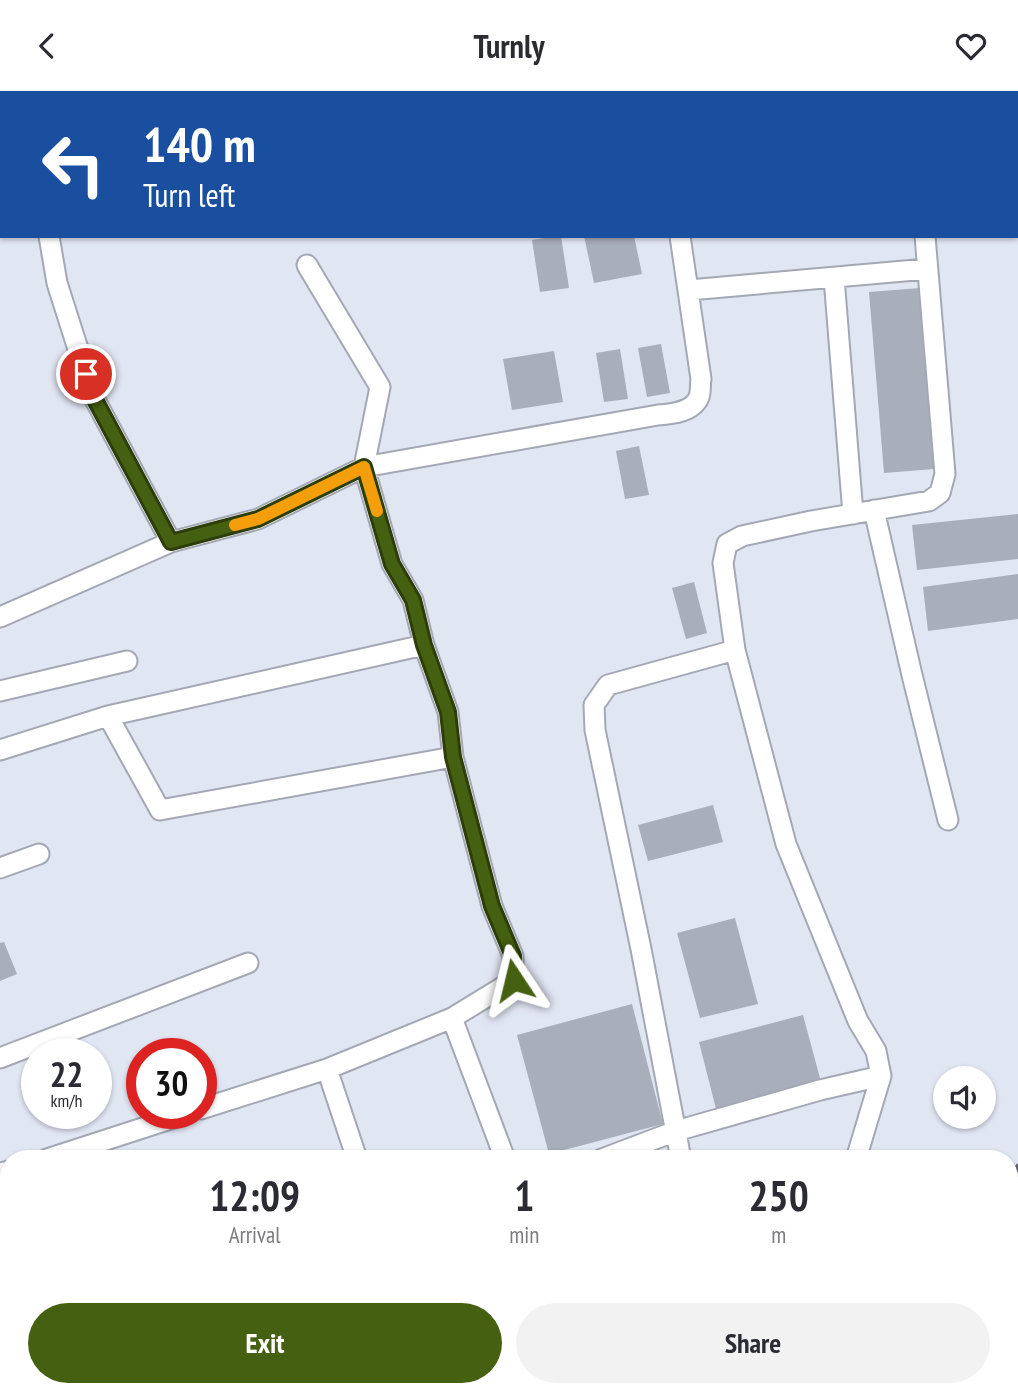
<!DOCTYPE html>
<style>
:root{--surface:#fff;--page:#f2f2f3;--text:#2b2b33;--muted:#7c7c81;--accent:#456010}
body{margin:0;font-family:"PT Sans Narrow",sans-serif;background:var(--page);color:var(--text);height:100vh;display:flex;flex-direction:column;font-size:26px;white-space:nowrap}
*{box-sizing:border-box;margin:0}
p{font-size:23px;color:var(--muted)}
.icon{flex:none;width:38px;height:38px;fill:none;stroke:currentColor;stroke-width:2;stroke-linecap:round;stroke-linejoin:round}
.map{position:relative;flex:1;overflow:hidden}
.sheet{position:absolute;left:0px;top:1059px;width:1018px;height:247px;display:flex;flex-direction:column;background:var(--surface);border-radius:28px 28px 0 0;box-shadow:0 2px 5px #0004}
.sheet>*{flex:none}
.banner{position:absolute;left:0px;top:0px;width:1018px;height:147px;box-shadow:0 2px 5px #0004;background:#1a4fa0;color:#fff;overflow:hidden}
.fabs{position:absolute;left:933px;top:975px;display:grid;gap:14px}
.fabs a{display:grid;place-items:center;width:63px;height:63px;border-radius:50%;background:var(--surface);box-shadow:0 2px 5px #0004;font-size:35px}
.speed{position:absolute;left:21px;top:947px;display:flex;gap:14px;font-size:35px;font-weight:700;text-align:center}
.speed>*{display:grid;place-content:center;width:91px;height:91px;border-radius:50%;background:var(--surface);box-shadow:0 2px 5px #0004;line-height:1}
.speed small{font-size:18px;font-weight:400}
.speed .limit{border:10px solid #d22;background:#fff;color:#111}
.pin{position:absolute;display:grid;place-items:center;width:60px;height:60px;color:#fff;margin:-30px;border:4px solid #fff;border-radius:50%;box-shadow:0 2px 7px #0007}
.me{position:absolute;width:77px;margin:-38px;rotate:350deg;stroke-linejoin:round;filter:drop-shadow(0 0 5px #0008)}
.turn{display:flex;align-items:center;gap:24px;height:147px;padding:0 28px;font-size:32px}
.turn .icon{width:91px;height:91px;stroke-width:2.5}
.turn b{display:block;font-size:49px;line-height:60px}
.eta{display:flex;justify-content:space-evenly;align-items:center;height:119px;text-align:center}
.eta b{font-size:42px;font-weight:800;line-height:49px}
.button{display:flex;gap:14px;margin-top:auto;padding:14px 28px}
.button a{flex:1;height:80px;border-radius:42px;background:var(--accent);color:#fff;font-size:28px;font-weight:800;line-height:80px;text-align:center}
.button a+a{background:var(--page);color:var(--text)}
header{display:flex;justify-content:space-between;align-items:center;height:91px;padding:0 28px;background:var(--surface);font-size:32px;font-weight:800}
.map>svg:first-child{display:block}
.building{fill:#a9aebb}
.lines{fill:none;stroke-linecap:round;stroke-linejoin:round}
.street-casing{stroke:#a3a8b4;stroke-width:23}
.street{stroke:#fff;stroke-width:19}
.rail{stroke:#62656d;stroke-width:5}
.route-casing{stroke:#2d3e0a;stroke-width:18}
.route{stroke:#456010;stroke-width:12}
.slow{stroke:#f59e0b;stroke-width:12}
</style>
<header><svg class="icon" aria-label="back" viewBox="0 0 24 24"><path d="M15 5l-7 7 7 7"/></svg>Turnly<svg class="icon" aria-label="heart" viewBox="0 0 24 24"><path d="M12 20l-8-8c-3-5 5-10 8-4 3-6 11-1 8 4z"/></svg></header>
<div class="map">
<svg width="1018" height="1304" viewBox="0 0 1018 1304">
<rect width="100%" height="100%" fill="#e1e6f3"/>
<path class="building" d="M557 145H561L569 197 540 201 532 149Z
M584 145H634L642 183 594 192Z
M920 197 934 378 884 382 869 201Z
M661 253 670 302 647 306 638 257Z
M620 258 628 308 604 311 596 262Z
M554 260 563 311 512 319 503 268Z
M639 355 649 404 625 408 616 360Z
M1018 423V468L917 479 912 434Z
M1018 483V528L928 540 923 496Z
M694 491 707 542 686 548 672 497Z
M713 714 723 751 648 770 638 734Z
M735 827 758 913 700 927 677 842Z
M4 851 17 883 0 890V852Z
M632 913 663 1033 549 1063 517 944Z
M803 924 821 991 716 1018 699 951Z"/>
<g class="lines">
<g class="street-casing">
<path id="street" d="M657 0V2
M751 0V2
M918 0V2
M1017 18H1018
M834 187 853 423
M689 199 927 178
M874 419 912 584 948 729
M171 451 258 428 364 376 658 324C672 323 693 321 699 306 701 301 700 293 701 288L680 145
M0 526 171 451 93 305 57 192 49 145
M0 600 127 570
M108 625 160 719 453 666
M0 659 108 625 424 554
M0 777 39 763
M452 927 505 1068
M0 967 248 872
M327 978 357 1068
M201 1018 327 978 452 927 514 889 513 865 492 815 453 666 448 621 424 554 413 509 392 473 364 376 380 296 307 174
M47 1068 189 1022
M602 1068 676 1040 820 999 881 985
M681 1068 641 858 595 639 594 614 608 594 735 559
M856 1068 881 985 876 960 858 930 786 753 735 559 723 472 727 453 742 445 811 430 929 410 940 402 945 383 925 145
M0 1082 9 1080
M0 1206 9 1205
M590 1297 591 1304
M400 1304 429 1297
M771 1304 775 1297"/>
</g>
<use href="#street" class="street"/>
<path class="rail" d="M1010 1092 1018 1075
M1010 1126 1018 1109
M904 1304 908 1297
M921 1304 924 1297"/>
</g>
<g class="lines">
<g class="route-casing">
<path id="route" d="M86 283 93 305 171 451 258 428 364 376 392 473 413 509 424 554 448 621 453 666 492 815 513 865 514 889"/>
</g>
<use href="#route" class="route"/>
<path class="slow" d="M235 434 258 428 364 376 377 420"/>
</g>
</svg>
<div class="fabs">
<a><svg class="icon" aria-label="sound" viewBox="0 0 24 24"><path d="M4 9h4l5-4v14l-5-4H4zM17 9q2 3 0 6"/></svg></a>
</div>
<div class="speed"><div>22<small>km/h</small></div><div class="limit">30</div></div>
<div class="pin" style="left:86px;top:283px;background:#d93025"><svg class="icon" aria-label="arrive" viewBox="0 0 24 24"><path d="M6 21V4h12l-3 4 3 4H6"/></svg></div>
<svg class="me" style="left:514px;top:889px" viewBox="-20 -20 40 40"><path d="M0-17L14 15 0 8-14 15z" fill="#456010" stroke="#fff" stroke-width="4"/></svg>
<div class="banner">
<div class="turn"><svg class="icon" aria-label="left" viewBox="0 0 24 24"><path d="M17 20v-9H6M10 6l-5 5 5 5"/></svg><div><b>140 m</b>Turn left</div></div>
</div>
<section class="sheet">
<div class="eta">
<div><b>12:09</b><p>Arrival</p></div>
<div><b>1</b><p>min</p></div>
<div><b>250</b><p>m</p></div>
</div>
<div class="button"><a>Exit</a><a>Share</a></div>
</section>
</div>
